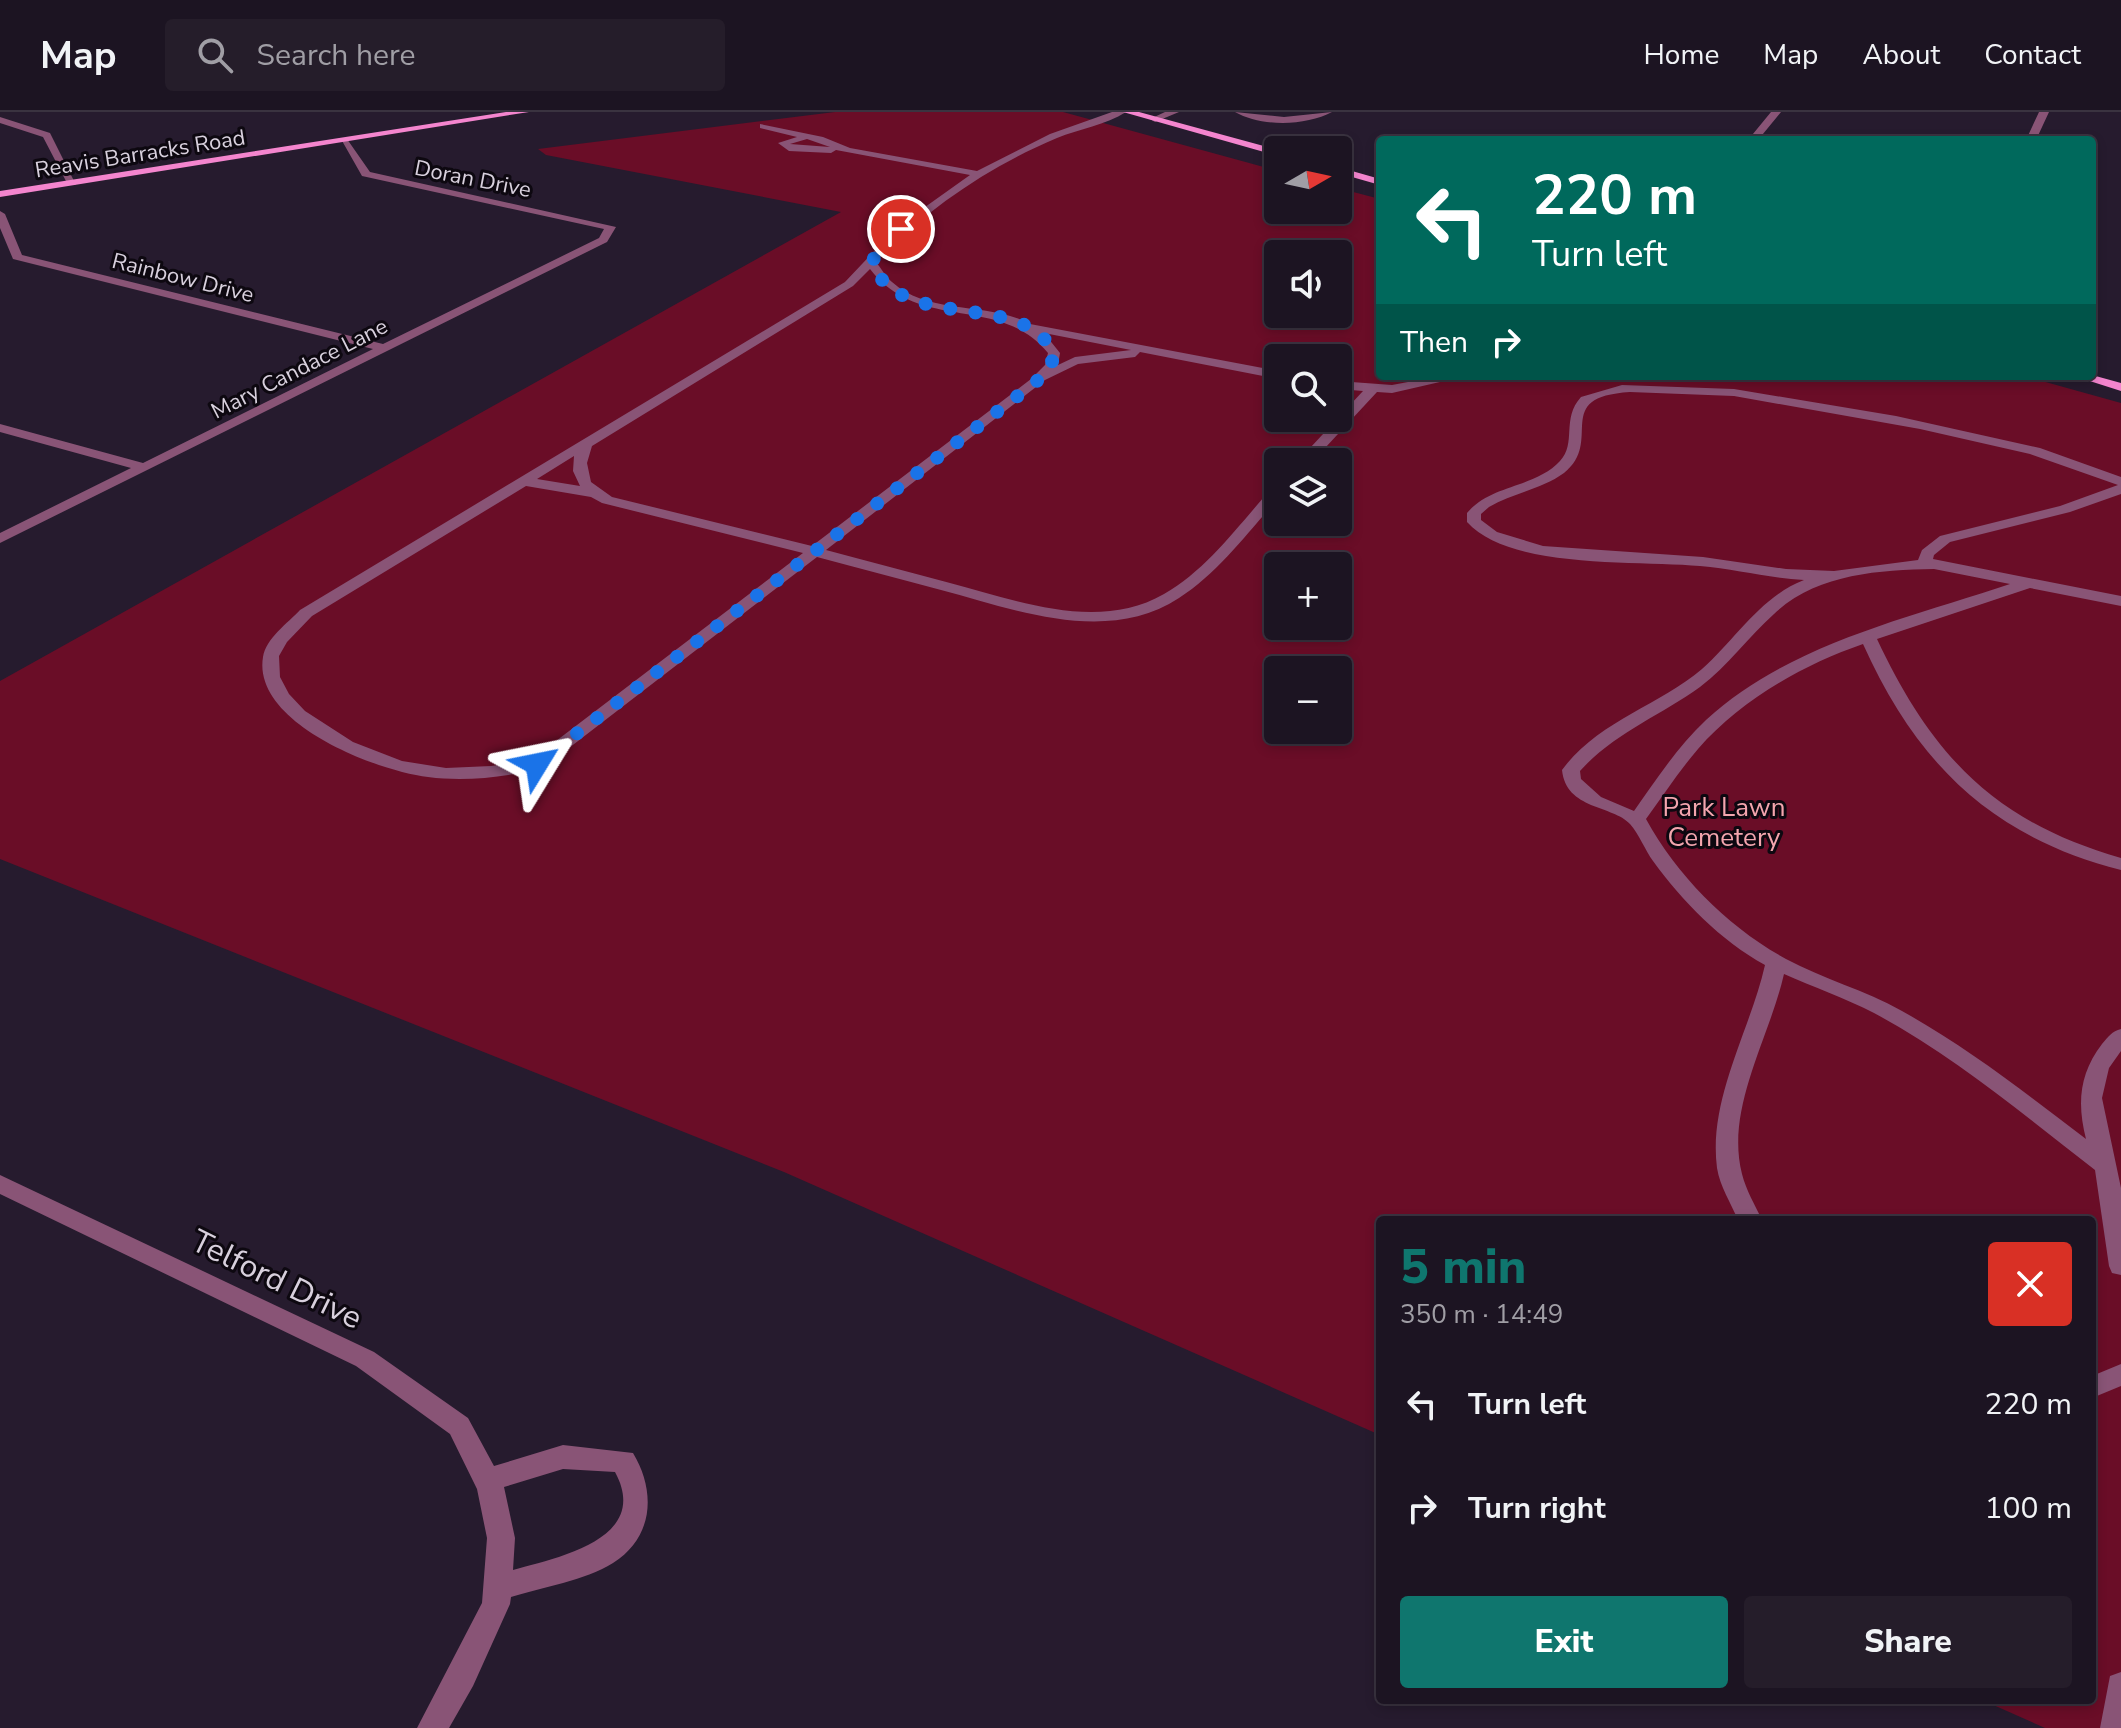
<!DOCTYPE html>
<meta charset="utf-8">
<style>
:root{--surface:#1c1422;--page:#251d2a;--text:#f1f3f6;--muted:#a09ea5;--line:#3a3340;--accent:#0f766e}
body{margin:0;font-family:"Nunito Sans",sans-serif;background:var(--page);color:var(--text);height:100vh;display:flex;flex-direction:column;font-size:30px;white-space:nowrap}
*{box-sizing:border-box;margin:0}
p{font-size:26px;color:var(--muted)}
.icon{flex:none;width:44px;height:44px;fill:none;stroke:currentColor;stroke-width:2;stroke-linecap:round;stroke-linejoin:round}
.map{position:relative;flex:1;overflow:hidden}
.sheet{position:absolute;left:1376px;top:1104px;width:720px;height:488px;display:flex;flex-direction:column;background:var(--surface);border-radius:8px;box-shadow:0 4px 12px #0003,0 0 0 2px var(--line)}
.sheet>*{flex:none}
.banner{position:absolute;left:1376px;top:24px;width:720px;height:244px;border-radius:8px;box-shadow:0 4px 12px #0003,0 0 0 2px var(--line);background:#00695c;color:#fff;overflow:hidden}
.needle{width:52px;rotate:81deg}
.buttons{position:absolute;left:1264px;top:24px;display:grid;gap:16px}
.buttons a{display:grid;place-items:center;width:88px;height:88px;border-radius:8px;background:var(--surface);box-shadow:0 4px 12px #0003,0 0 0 2px var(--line);font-size:40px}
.pin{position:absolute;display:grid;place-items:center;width:68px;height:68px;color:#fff;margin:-34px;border:4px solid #fff;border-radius:50%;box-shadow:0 2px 8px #0007}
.me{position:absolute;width:88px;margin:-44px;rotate:55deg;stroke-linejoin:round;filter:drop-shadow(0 0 6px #0008)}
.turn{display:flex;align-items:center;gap:28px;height:168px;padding:0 24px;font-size:36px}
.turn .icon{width:104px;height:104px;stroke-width:2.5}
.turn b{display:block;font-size:56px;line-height:68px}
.then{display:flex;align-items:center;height:76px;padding:0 24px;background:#0003;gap:16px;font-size:30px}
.round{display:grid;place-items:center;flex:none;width:84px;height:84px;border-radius:8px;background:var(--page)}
.overview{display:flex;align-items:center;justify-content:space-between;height:136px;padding:0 24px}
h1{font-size:48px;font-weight:800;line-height:60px;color:var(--accent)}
.action{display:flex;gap:16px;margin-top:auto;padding:16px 24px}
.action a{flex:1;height:92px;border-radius:8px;background:var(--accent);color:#fff;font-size:32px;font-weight:800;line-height:92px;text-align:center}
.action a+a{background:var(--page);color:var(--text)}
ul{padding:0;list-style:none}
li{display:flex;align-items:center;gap:24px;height:104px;padding:0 24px}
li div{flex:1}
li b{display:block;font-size:30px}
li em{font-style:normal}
header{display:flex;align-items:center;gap:48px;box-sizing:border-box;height:112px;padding:0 40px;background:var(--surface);border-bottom:2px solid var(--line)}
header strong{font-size:38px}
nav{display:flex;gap:44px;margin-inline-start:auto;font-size:28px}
.search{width:560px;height:72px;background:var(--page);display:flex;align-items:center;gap:20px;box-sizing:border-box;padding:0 28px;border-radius:8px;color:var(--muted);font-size:30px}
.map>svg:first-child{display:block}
.green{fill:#6a0d27;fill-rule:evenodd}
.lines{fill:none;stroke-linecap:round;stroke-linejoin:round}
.minor{fill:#895476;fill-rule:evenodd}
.major{fill:#f485ce;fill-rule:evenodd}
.route{stroke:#1a73e8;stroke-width:14;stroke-dasharray:0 25.2}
.labels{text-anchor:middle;stroke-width:6;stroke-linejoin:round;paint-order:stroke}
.far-street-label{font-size:22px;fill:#d8d0dd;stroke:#0d0810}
.park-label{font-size:26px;fill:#f4a5ae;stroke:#0d0810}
.near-street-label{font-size:32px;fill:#d8d0dd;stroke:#0d0810}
</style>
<header>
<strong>Map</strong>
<div class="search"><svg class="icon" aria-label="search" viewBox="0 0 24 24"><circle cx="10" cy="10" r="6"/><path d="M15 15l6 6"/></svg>Search here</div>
<nav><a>Home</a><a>Map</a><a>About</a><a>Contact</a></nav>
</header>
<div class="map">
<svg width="2121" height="1616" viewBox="0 0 2121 1616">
<rect width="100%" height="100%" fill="#261b2e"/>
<path class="green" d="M835 0H1063L1278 59V98H1338V76L1380 87V264H2024L2121 291V1616H2045L1982 1588H2092V1108H1380V1323L784 1060 0 747V569L841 100 546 43 538 37ZM1278 142H1338V202H1278ZM1278 246H1338V306H1278ZM1278 350H1338V410H1278ZM1278 454H1338V514H1278ZM1278 558H1338V618H1278Z"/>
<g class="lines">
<path class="minor" d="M1112 0H1126C1106 13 1079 17 1057 26 990 54 926 97 876 150 881 156 886 165 892 170 929 204 988 189 1030 212L1278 259V267L1140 240 1135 245 1078 252 1045 268 826 438C867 449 909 460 950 471 1018 489 1098 520 1164 482 1208 457 1240 411 1273 375L1278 374V387C1247 421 1218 461 1179 486 1107 533 1016 498 941 478 900 467 858 456 817 445L543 656C506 665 466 670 428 665 377 659 252 611 263 545 266 526 288 511 300 498L845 170 897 115 970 63 836 38 831 41 789 39 778 31 797 25 760 16V12L823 25 850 36 977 59 1050 22ZM807 27 830 35 790 32ZM870 157C920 222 999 181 1048 241L1045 253 1031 267 812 434 612 385 591 370 587 351 592 334 853 174ZM1044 221 1131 238 1075 245 1058 253 1060 241ZM574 344 573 359 580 374 537 367ZM526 374 591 385 602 391 803 441 531 648 491 654 446 656 402 649 353 630 305 599 289 582 280 565 279 544 287 530 312 504Z
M1165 0H1179L1155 10 1150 7Z
M1235 0 1284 5 1332 0C1306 14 1261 15 1235 0Z
M1771 0H1781L1758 28H1748Z
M2039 0H2049L2036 28H2026Z
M0 5 50 21 76 73 67 71 43 25 0 11Z
M341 27H347L370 60 616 115 607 130 0 431V421L131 356 0 320V312L143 351 373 237 13 147 0 116V99L5 102 22 143 383 232 599 126 604 117 362 64Z
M1440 264H1466L1392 281 1377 280 1312 350H1297L1363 279 1338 277V269L1392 273Z
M1622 273 1734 277 1896 304 2040 336 2121 365V382L2070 400 1950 430 1934 443 1933 447 2121 484V494L2030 476 1877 527C1932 644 1995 710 2121 746V758C1992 725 1917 652 1863 532 1802 553 1740 589 1698 637 1679 659 1663 684 1646 707 1678 765 1728 815 1786 847 1823 867 1865 878 1902 899 1967 935 2027 982 2086 1027 2077 992 2079 962 2102 932 2108 925 2112 919 2121 917V939L2109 956 2102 986 2121 1076V1163L2112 1161 2109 1154 2095 1058C2024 1003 1953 943 1874 901 1845 886 1813 875 1784 862 1770 925 1725 996 1742 1062 1746 1078 1755 1093 1762 1108H1738C1731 1091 1720 1075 1717 1056 1708 987 1750 919 1765 853 1720 828 1683 790 1653 749 1645 738 1639 722 1630 712 1613 693 1566 698 1562 658 1597 610 1658 594 1702 557 1736 527 1760 485 1804 468 1769 466 1735 457 1700 454 1638 448 1510 458 1467 410V401C1491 372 1535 376 1560 349 1577 331 1561 307 1581 285ZM1630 280 1734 284 1920 317 2030 342 2118 373 2060 394 1940 424 1922 438 1918 448 1834 459 1786 457 1703 445 1543 434 1497 420 1481 408V402L1489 395C1513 381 1542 377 1564 361 1605 329 1550 285 1630 280ZM1934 457 2010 472C1906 507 1789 532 1706 608 1678 634 1656 668 1634 699L1601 685 1581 667 1580 659C1614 621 1660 604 1700 575 1728 554 1748 525 1774 502 1816 462 1878 458 1934 457Z
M0 1063 374 1240 468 1306 494 1354 563 1333 633 1341C656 1379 654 1425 613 1451 584 1469 543 1475 511 1485L510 1492 473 1574 449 1616H417L482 1491 487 1426 477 1377 450 1322 356 1254 0 1082ZM563 1357 615 1360C652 1428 555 1446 513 1458L515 1426 504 1375Z
M2121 1252V1274L2092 1286V1264Z
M2121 1560V1616H2100L2110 1564Z"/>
<path class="major" d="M506 0H529L0 85V79Z
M1123 0H1139L1278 38V44Z
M1338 55 1380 67V73L1338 61Z
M2092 263 2121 271V279L2074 264Z"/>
</g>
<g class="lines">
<path class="route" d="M537 652 1036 270 1051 254 1054 241C1021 176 905 223 871 151L883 133 901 117"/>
</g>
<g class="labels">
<g class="far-street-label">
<text transform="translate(140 41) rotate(-9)" y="8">Reavis Barracks Road</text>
<text transform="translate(473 66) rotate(11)" y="8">Doran Drive</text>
<text transform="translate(183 165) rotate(14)" y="8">Rainbow Drive</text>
<text transform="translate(299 256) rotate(-27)" y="8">Mary Candace Lane</text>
</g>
<g class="park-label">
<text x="1724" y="704">Park Lawn<tspan x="1724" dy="30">Cemetery</tspan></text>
</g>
<g class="near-street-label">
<text transform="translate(277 1167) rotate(26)" y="11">Telford Drive</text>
</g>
</g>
</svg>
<div class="buttons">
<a><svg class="needle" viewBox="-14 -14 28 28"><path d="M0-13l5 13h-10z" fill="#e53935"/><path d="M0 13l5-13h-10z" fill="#a09ea5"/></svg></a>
<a><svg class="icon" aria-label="sound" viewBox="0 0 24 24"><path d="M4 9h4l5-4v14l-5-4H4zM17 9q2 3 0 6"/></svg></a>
<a><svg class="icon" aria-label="search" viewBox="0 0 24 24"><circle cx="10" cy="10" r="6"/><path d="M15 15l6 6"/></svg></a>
<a><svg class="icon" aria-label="layers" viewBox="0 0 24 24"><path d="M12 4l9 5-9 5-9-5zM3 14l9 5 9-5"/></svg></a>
<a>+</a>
<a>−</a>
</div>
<div class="pin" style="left:901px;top:117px;background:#d93025"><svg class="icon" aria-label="arrive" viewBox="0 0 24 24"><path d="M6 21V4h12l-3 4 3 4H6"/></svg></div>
<svg class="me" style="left:537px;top:652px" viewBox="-20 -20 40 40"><path d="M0-17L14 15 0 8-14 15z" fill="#1a73e8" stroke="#fff" stroke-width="4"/></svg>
<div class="banner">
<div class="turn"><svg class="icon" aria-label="left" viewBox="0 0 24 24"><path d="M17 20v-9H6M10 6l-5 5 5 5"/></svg><div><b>220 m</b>Turn left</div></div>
<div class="then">Then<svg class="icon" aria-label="right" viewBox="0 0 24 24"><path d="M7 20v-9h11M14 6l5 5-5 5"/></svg></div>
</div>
<section class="sheet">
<div class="overview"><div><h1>5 min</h1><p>350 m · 14:49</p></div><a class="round" style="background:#d93025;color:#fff"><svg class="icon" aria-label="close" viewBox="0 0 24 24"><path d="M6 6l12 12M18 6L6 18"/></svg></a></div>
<ul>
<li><svg class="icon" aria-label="left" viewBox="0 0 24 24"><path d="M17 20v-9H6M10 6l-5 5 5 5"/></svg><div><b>Turn left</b></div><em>220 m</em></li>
<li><svg class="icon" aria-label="right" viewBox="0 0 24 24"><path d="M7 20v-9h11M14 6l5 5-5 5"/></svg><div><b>Turn right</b></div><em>100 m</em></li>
</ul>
<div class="action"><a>Exit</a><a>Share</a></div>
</section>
</div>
